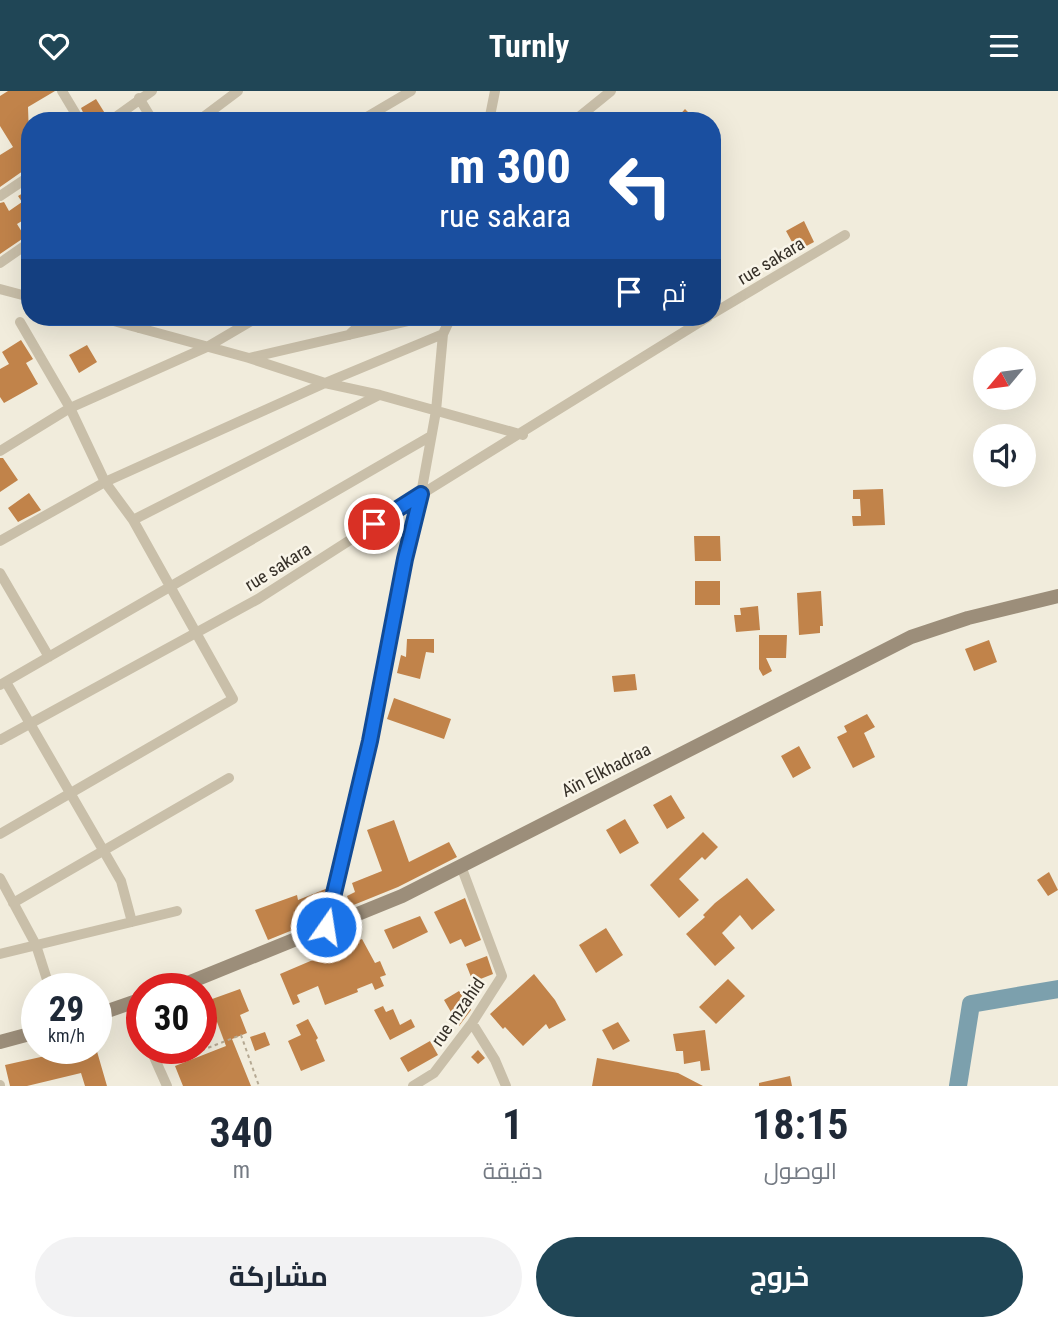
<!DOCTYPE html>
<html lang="ar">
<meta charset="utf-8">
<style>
:root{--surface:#fff;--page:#f2f2f3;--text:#1f2937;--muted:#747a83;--accent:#204656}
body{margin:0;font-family:"Roboto Condensed",Cairo,sans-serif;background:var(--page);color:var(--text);direction:rtl;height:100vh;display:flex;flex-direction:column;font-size:26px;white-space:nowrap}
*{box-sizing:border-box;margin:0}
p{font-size:23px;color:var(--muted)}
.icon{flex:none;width:38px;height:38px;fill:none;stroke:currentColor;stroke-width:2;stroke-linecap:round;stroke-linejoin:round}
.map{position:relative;height:995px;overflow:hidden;direction:ltr}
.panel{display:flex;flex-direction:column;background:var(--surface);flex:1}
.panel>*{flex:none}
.guide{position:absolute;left:21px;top:21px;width:700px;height:214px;border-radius:28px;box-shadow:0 7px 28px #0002;direction:rtl;background:#1a4fa0;color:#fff;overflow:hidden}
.needle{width:46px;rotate:241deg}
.tools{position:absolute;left:973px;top:256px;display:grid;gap:14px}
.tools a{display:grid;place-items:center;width:63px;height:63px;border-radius:50%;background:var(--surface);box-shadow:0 7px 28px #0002;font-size:35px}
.speed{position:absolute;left:21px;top:882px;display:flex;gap:14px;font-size:35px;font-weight:700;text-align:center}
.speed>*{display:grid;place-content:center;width:91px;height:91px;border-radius:50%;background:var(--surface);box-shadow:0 7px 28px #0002;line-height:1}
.speed small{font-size:18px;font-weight:400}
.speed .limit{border:10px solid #d22;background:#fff;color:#111}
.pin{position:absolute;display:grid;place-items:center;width:60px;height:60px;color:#fff;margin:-30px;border:4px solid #fff;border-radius:50%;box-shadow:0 2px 7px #0007}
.me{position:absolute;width:77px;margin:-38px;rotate:13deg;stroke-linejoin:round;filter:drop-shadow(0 0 5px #0008)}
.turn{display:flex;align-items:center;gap:24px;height:147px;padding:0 35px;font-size:32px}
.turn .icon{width:91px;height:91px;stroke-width:2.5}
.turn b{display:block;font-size:49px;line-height:60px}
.then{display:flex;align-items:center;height:66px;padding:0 35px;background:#0003;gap:14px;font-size:26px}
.eta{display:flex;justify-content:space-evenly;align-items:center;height:119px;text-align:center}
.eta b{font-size:42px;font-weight:700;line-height:49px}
.action{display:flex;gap:14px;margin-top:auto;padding:14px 35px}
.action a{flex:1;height:80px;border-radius:42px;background:var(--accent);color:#fff;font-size:28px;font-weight:700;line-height:80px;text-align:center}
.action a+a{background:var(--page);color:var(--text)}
header{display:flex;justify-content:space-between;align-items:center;height:91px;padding:0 35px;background:var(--accent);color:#fff;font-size:32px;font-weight:700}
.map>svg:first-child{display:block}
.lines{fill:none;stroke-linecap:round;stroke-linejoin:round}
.river{stroke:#7ca0ad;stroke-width:18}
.building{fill:#c1834a}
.path{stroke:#b5a993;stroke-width:2;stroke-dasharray:3.5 3.5;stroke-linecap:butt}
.street{stroke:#c9bfa9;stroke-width:10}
.secondary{stroke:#9c8e7a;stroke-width:14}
.route-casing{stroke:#114b97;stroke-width:18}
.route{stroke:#1a73e8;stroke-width:12}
.labels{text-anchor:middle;stroke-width:5;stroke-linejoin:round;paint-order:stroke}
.street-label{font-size:18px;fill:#363028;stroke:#f9f5e9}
</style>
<header><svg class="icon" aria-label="menu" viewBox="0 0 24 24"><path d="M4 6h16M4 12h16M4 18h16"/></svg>Turnly<svg class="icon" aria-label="heart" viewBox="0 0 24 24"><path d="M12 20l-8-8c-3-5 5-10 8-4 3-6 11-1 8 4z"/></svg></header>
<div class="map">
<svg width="1058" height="995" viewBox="0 0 1058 995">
<rect width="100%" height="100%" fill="#f1ecdc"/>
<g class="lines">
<path class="river" d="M958 995 971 913 1058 898"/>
</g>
<path class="building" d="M8 0H55L28 16 30 75 0 96V64L13 56 0 35V5Z
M96 8 106 24 98 30H87L81 17Z
M685 18 697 30H674Z
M30 98V125L17 133 25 146 0 163V112L4 111 9 120 22 111 18 105Z
M804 130 814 151 797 160 786 140Z
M21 249 33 268 26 272 38 293 4 312 0 306V278L9 273 2 261Z
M87 254 97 271 79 282 69 264Z
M0 367H3L18 389 0 401Z
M883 398 885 434 853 435 852 425H861L860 408H853V399Z
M29 402 41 419 18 431 8 417Z
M694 445H720L721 470H695Z
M695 490H720V514H695Z
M821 500 823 535H820V542L799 544 797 502Z
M758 515 760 539 736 541 734 524H741L740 517Z
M759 544H787L786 567H766L772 580 763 585 759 578Z
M407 548H434V562L426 561 420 588 397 582 401 564 406 566Z
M989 549 997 571 974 580 965 558Z
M635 583 637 599 614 601 612 585Z
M394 607 451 628 444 648 387 628Z
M867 623 875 636 864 642 875 666 853 677 837 646 847 641 844 635Z
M799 655 811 677 793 687 781 665Z
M671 704 685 727 667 738 653 714Z
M625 728 639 752 620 763 606 739Z
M394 729 409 771 449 751 457 766 398 796 351 815 347 805 355 801 352 792 382 780 367 739Z
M703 741 718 756 705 769 702 766 679 788 699 809 679 827 650 794Z
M1049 781 1058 799 1048 805 1037 789Z
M747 787 775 819 752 839 740 824 722 842 735 857 715 875 686 843 705 826 703 824 715 812Z
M328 797 320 828 268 849 255 819 297 804 298 809Z
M465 807 481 849 465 856 461 848 450 853 434 821Z
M420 825 428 841 393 858 384 839Z
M606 837 623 864 596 882 579 854Z
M362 848 375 872 380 870 386 884 380 886 384 895 375 899 372 892 357 898 358 901 325 914 318 895 297 904 300 911 293 914 280 883Z
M487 865 493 883 473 891 466 873Z
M534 883 555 909 566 929 549 938 546 933 523 955 505 936 503 938 490 923Z
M81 885 85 898H57V894Z
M728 888 745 905 716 933 699 916Z
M240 898 249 920 240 924 247 942 232 948 251 995H183L175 975 226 955 217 931 201 937V912Z
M459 900 471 919 459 935 444 909Z
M383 915 386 921 393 918 400 934 411 928 415 936 390 949 374 919Z
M308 928 318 947 316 949 325 970 301 980 288 950 301 944 296 934Z
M618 931 630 950 613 959 602 939Z
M705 939 710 979 701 980 700 970 684 973 683 960H676L673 943Z
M265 941 270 954 255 960 250 946Z
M430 950 438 964 408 981 400 967Z
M81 957H96L107 995H85L81 982 27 995H10L5 974Z
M478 959 485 967 478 973 471 966Z
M597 967 678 982 703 995H592Z
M790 985 792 995H759V992Z"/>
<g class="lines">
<path class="path" d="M169 972 241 944 259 995"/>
<path class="street" d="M62 0 80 30
M139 7 153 30
M110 30 152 0
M198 30 238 0
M360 30 411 0
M489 30 495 0
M574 30 611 0
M0 105 30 85
M0 172 30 151
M0 198 30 206
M712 223 845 144
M99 226 249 267 325 292 380 304 523 344
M139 237 156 226
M349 244 368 226
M249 267 426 226
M0 360 70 317 207 256 258 226
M133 429 379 304
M0 450 105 391 325 292 443 243
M0 482 49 566
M6 591 121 790 132 831
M0 594 431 345
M0 649 258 508 425 401 708 226
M0 743 233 608 133 429 105 391 70 317 20 231
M0 787 36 854 50 898
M13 812 229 687
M326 836 370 650 405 468 421 403 436 320 443 243 451 226
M0 863 177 820
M129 913 142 940
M472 932 495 969 506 995
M150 957 167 995
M0 994V995
M413 995 434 982 472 932 502 885 461 775"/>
<path class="secondary" d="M173 898 402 805 911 546 968 527 1058 505
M96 924 142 908
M0 951 37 941"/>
</g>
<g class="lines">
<g class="route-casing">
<path id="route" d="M326 836 370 650 405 468 421 403 374 433"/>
</g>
<use href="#route" class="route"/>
</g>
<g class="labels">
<g class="street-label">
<text transform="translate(771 170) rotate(-31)" y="6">rue sakara</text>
<text transform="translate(278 476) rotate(-32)" y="6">rue sakara</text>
<text transform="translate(606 679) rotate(-27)" y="6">Aïn Elkhadraa</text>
<text transform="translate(458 921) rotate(-55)" y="6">rue mzahid</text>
</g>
</g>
</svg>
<div class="tools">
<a><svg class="needle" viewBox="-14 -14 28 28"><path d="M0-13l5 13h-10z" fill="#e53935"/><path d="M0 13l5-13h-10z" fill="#747a83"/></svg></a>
<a><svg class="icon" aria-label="sound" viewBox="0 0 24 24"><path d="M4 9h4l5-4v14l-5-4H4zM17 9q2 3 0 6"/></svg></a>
</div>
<div class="speed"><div>29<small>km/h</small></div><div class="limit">30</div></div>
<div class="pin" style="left:374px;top:433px;background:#d93025"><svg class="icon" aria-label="arrive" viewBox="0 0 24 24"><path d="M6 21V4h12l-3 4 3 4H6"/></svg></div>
<svg class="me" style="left:326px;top:836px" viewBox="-20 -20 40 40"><circle r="17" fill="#1a73e8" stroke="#fff" stroke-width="3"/><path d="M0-11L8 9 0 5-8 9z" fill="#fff"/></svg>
<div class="guide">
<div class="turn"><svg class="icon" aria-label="left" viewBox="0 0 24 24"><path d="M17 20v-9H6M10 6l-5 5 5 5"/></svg><div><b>300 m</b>rue sakara</div></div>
<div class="then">ثم<svg class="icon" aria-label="arrive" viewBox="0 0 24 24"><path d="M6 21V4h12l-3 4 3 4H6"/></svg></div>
</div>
</div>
<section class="panel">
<div class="eta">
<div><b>18:15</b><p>الوصول</p></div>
<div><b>1</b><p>دقيقة</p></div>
<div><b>340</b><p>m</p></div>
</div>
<div class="action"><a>خروج</a><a>مشاركة</a></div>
</section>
